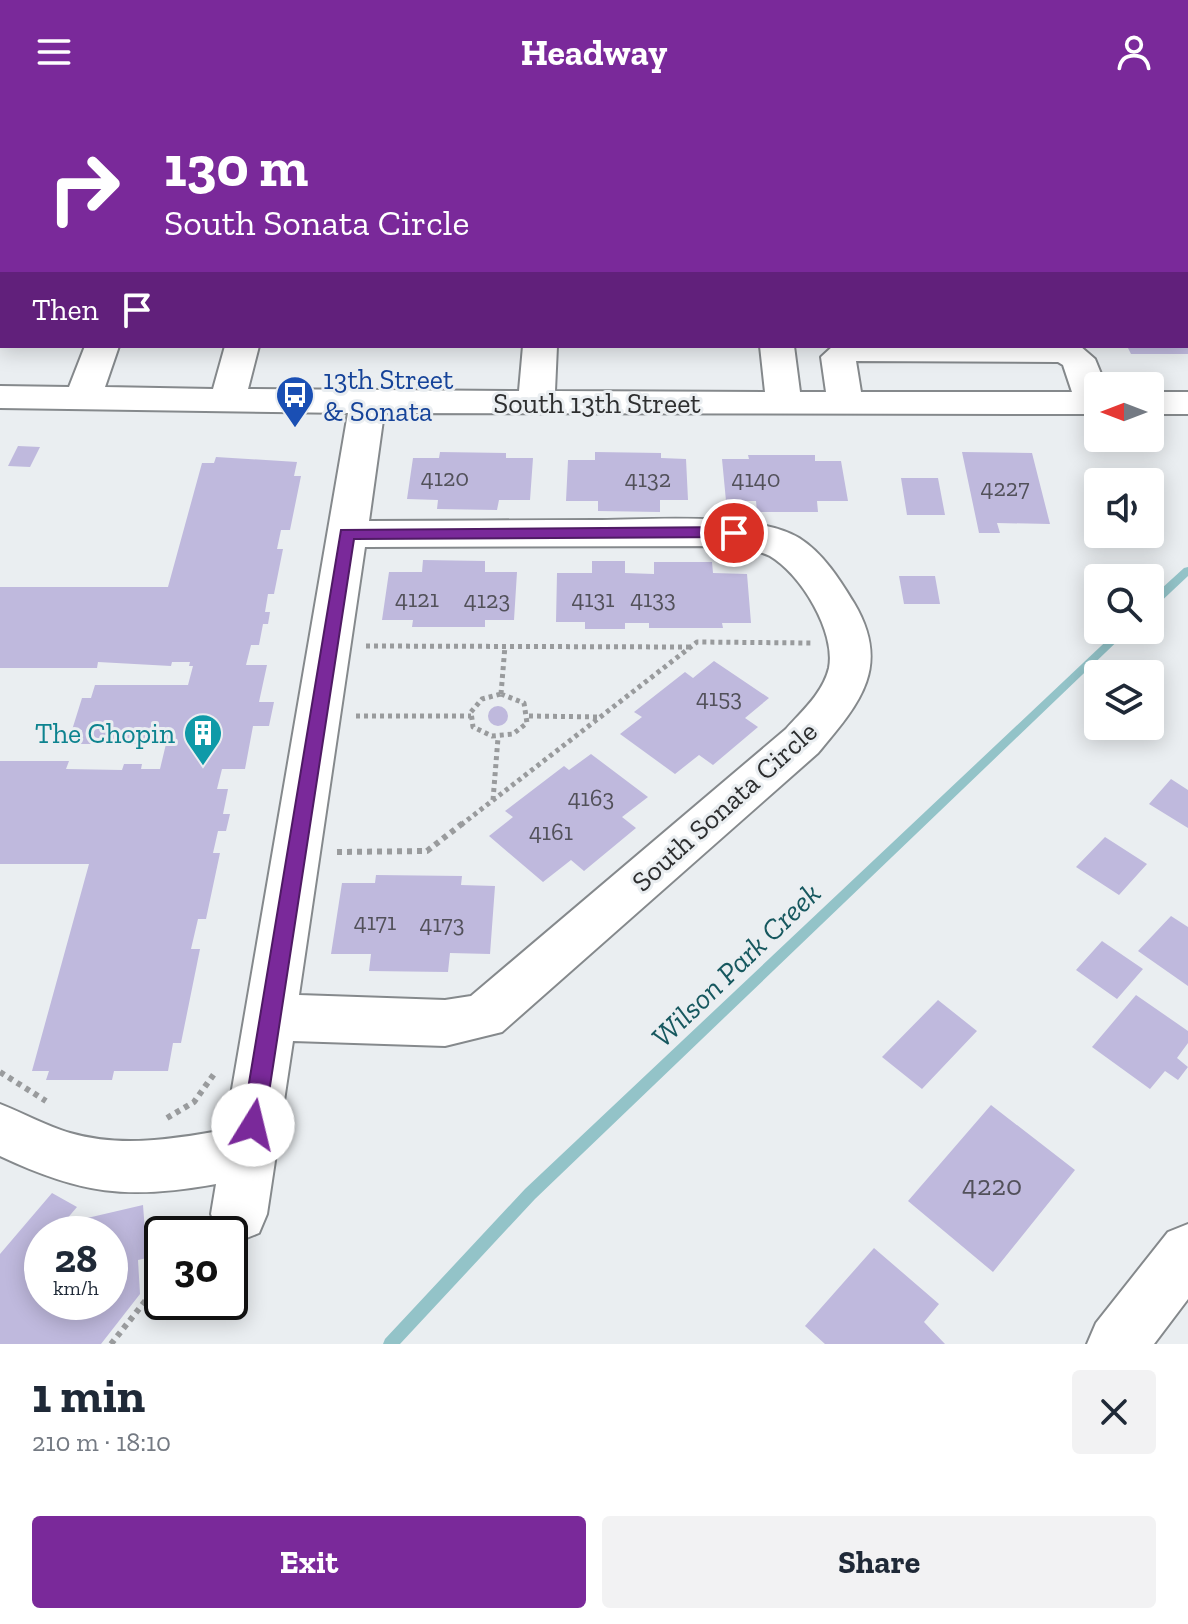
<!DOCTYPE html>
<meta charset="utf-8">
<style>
:root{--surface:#fff;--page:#f2f2f3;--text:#1f2937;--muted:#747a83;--accent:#7a299a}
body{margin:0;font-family:"Zilla Slab",serif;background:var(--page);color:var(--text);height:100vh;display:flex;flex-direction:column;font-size:30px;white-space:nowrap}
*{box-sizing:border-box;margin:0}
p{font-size:26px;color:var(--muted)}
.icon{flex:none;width:44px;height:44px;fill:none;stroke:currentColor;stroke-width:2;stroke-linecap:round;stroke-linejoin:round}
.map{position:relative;height:1240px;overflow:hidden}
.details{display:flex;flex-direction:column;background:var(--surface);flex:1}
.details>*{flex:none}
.hud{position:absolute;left:0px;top:0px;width:1188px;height:244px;box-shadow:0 4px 20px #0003;background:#7a299a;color:#fff;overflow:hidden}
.needle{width:52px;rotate:270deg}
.tools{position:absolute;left:1084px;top:268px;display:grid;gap:16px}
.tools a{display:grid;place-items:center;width:80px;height:80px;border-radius:8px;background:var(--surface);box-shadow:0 4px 20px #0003;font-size:40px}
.speed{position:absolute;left:24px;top:1112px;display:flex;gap:16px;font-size:40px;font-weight:700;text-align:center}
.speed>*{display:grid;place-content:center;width:104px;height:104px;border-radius:50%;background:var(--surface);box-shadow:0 4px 20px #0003;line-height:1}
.speed small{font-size:20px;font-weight:400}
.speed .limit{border:4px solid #111;border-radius:12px;background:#fff;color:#111}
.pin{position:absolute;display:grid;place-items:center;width:68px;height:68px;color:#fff;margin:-34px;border:4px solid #fff;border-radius:50%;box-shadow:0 2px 8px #0007}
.me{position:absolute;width:88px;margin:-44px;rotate:9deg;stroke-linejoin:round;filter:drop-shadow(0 0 6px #0008)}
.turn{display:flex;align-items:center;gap:28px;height:168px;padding:0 32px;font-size:36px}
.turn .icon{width:104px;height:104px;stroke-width:2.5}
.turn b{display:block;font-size:56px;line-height:68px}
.then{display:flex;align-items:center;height:76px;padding:0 32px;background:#0003;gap:16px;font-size:30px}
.round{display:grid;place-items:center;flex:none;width:84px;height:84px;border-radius:8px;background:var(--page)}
.headline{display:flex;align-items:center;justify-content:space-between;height:136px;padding:0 32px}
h1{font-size:48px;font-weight:800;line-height:60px}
.cta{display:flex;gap:16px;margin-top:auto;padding:16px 32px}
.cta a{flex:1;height:92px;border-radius:8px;background:var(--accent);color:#fff;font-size:32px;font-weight:800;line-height:92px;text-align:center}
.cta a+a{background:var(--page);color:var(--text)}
header{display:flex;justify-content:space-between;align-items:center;height:104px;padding:0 32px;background:var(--accent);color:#fff;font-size:36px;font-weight:800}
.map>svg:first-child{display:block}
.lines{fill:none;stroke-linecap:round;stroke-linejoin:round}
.stream{fill:#93c3c8;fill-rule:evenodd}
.building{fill:#bfb9dd}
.minor-casing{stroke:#85898c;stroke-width:4}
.path-far1{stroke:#999b9d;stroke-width:5;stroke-dasharray:4 4;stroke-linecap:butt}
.path{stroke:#999b9d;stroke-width:6;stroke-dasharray:5 5;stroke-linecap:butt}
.minor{fill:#fff;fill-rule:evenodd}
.route{fill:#7a299a;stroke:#4f1b64;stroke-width:2}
.labels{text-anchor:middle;stroke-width:6;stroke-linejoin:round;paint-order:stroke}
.number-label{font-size:24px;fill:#52515a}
.transit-label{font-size:28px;fill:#164399;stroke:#eaeef1;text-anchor:start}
.street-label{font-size:28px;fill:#2d2e2f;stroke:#eaeef1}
.culture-label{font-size:28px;fill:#0d838f;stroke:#eaeef1;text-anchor:end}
.near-number-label{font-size:28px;fill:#52515a}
.water-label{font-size:30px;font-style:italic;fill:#17585f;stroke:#eaeef1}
</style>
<header><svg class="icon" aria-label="menu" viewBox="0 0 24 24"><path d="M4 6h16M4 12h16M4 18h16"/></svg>Headway<svg class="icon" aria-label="person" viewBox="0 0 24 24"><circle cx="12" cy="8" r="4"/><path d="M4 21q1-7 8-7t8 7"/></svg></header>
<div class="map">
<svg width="1188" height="1240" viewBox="0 0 1188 1240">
<rect width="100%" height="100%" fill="#eaeef1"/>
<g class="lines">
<path class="stream" d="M1188 463V472L1154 504 1150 505V495L1184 464Z
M1118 526H1129L535 1095 400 1240H383L385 1235 525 1085Z"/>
</g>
<path class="building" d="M1127 242H1188V250H1131Z
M18 342 40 343 30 363 8 362Z
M440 348 506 349V354H533L530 396H499L497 406 437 405 438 396 407 395 413 354H439Z
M595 348 661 349V354L686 355 688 396H660V408L598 407V397H566L568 356H595Z
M962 348 1032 349 1050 420 997 419 1000 429H979Z
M748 351H815V357H841L848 397H817L818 408H757L756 397H726L722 355H749Z
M216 353 297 358 294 372H301L290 426H281L277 445H283L274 490H268L265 508H270L268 520H263L259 541H251L246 561H267L259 598H274L269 622H253L245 665H222L217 685H228L223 710H230L226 727H218L213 749H220L206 815H198L191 845H200L181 939H173L168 967H114L112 976H46L49 967H32L89 760H0V657H69L66 665 122 666 124 660H142L141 665H160L166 640H78L82 626H72L82 594H91L95 581H188L193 562H189L190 558H172L171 562 98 558 97 564H0V483H168L202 359H214Z
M901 374H938L945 411H907Z
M423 456 485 457V468H517L514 516H485V523H412L413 516H382L389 468H422Z
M592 457H625V469L654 470V458H712L713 469 747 470 751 519H722L723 524H649V519H625V525H585V518H556L557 469H592Z
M899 472H935L940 500H904Z
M714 557 769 594 745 614 758 623 713 661 699 651 675 670 620 630 642 613 634 608 685 568 693 574Z
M488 612a10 10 0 1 1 20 0a10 10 0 1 1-20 0Z
M591 650 648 693 622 713 636 724 584 767 571 756 543 778 489 732 513 713 505 707 564 662 569 666Z
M1171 675 1188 686V724L1149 700Z
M1105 733 1147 760 1119 791 1076 763Z
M376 771 462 772 461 781 495 782 490 850 450 849 448 868 369 867 371 850H331L342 779H375Z
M1171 812 1188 823V882L1138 847Z
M1102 837 1143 865 1117 895 1076 866Z
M1136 891 1188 927V939L1177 954 1188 963 1178 976 1165 967 1150 985 1092 943Z
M938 896 977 927 922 985 882 953Z
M991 1001 1075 1066 993 1168 908 1097Z
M52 1089 77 1103 54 1130H42V1198H110V1130L58 1129 83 1123V1115L143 1101 147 1154 138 1156 140 1190 101 1240H0V1150Z
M874 1144 939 1200 924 1218 945 1240H825L805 1222Z"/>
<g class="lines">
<g class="minor-casing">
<path id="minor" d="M995 0H1102L994 2Z
M0 203H2V224H0Z
M85 242H119L105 283 213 285 225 242H259L248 285 519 287 523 242H557L555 287 765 288 760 242H794L800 288H826L821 253 833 242H1080L1095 255 1106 282H1098V310L384 309 369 417C444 417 519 416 594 416 647 416 754 407 799 434 823 449 840 476 854 499 892 563 859 600 818 649L502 928 445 942 293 937 267 1110 259 1129 239 1137 230 1134V1130L219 1129 211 1110 216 1080C127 1096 81 1090 0 1052V1000C23 1009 46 1022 70 1029 121 1044 174 1035 225 1026L348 309 0 304V282L69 283ZM856 257 1058 258 1063 261 1072 288H861ZM734 442C745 445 760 447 770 452 801 470 836 528 829 564 823 589 802 607 786 625L471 892 445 896 299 891 365 443Z
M1150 288H1188V310H1150Z
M1188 1120V1195L1154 1240H1087L1096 1219 1168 1128Z"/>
</g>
<path class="path-far1" d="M366 542 690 543
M501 590 524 599 527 619 513 630 492 632 473 623 471 608 482 595Z
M501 590 505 542
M356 612H471
M529 612 600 613
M493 696 498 634
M461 721 697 538 812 539"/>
<path class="path" d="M337 748 427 747 463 719
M0 968 46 997
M167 1014 194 998 214 970
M111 1240 162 1176"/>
<use href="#minor" class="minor"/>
</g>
<path class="route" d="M734 423 742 429 740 433 354 435 264 1021 261 1028 253 1031 245 1028 242 1021 341 426Z"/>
<defs>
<g id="bus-pin" transform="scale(2)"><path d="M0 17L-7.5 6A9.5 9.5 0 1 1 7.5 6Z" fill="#1a4fb4" stroke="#eaeef1"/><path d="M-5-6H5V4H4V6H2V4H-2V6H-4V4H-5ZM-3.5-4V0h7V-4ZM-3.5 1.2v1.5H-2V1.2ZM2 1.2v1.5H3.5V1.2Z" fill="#fff"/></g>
<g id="building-pin" transform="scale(2)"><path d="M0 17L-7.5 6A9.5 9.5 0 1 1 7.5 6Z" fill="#0f9aa8" stroke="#eaeef1"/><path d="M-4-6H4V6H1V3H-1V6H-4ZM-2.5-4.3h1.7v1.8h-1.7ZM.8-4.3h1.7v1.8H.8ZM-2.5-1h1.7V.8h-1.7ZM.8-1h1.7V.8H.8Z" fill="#fff"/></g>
</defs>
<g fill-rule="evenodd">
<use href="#bus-pin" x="295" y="291"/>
<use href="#building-pin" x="203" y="629"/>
</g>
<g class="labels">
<g class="number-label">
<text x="445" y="382">4120</text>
<text x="648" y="383">4132</text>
<text x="756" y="383">4140</text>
<text x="1005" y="392">4227</text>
<text x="417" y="503">4121</text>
<text x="593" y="503">4131</text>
<text x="653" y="503">4133</text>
<text x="487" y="504">4123</text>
<text x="719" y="602">4153</text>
<text x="591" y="702">4163</text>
<text x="551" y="736">4161</text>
<text x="375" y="826">4171</text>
<text x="442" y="828">4173</text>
</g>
<g class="transit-label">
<text x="323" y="285">13th Street<tspan x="323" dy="32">&amp; Sonata</tspan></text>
</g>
<g class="street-label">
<text x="597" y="309">South 13th Street</text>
<text transform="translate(724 702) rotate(-42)" y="10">South Sonata Circle</text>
</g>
<g class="culture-label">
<text x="175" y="639">The Chopin</text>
</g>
<g class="near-number-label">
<text x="992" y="1091">4220</text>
</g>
<g class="water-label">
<text transform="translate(736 861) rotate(-44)" y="10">Wilson Park Creek</text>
</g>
</g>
</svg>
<div class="tools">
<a><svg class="needle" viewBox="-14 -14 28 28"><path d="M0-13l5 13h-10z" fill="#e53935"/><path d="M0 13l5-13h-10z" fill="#747a83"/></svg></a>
<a><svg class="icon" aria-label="sound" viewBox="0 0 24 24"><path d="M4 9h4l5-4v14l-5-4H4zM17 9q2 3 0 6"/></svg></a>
<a><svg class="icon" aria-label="search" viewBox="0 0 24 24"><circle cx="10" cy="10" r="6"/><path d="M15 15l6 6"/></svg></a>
<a><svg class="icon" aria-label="layers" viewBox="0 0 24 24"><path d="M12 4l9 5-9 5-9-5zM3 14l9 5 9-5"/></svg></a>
</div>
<div class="speed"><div>28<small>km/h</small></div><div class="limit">30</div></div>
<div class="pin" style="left:734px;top:429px;background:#d93025"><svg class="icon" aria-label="arrive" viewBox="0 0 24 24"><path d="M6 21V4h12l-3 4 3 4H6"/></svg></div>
<svg class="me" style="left:253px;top:1021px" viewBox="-20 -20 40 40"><circle r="19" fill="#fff"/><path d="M0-13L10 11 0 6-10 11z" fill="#7a299a"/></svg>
<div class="hud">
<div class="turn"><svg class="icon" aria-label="right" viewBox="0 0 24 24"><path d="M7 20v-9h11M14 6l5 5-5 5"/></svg><div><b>130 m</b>South Sonata Circle</div></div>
<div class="then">Then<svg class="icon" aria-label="arrive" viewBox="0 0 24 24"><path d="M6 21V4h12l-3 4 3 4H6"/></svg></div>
</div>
</div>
<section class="details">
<div class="headline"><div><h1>1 min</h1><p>210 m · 18:10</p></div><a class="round"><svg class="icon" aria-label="close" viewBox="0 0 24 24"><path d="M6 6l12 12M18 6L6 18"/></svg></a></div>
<div class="cta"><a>Exit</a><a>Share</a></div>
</section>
